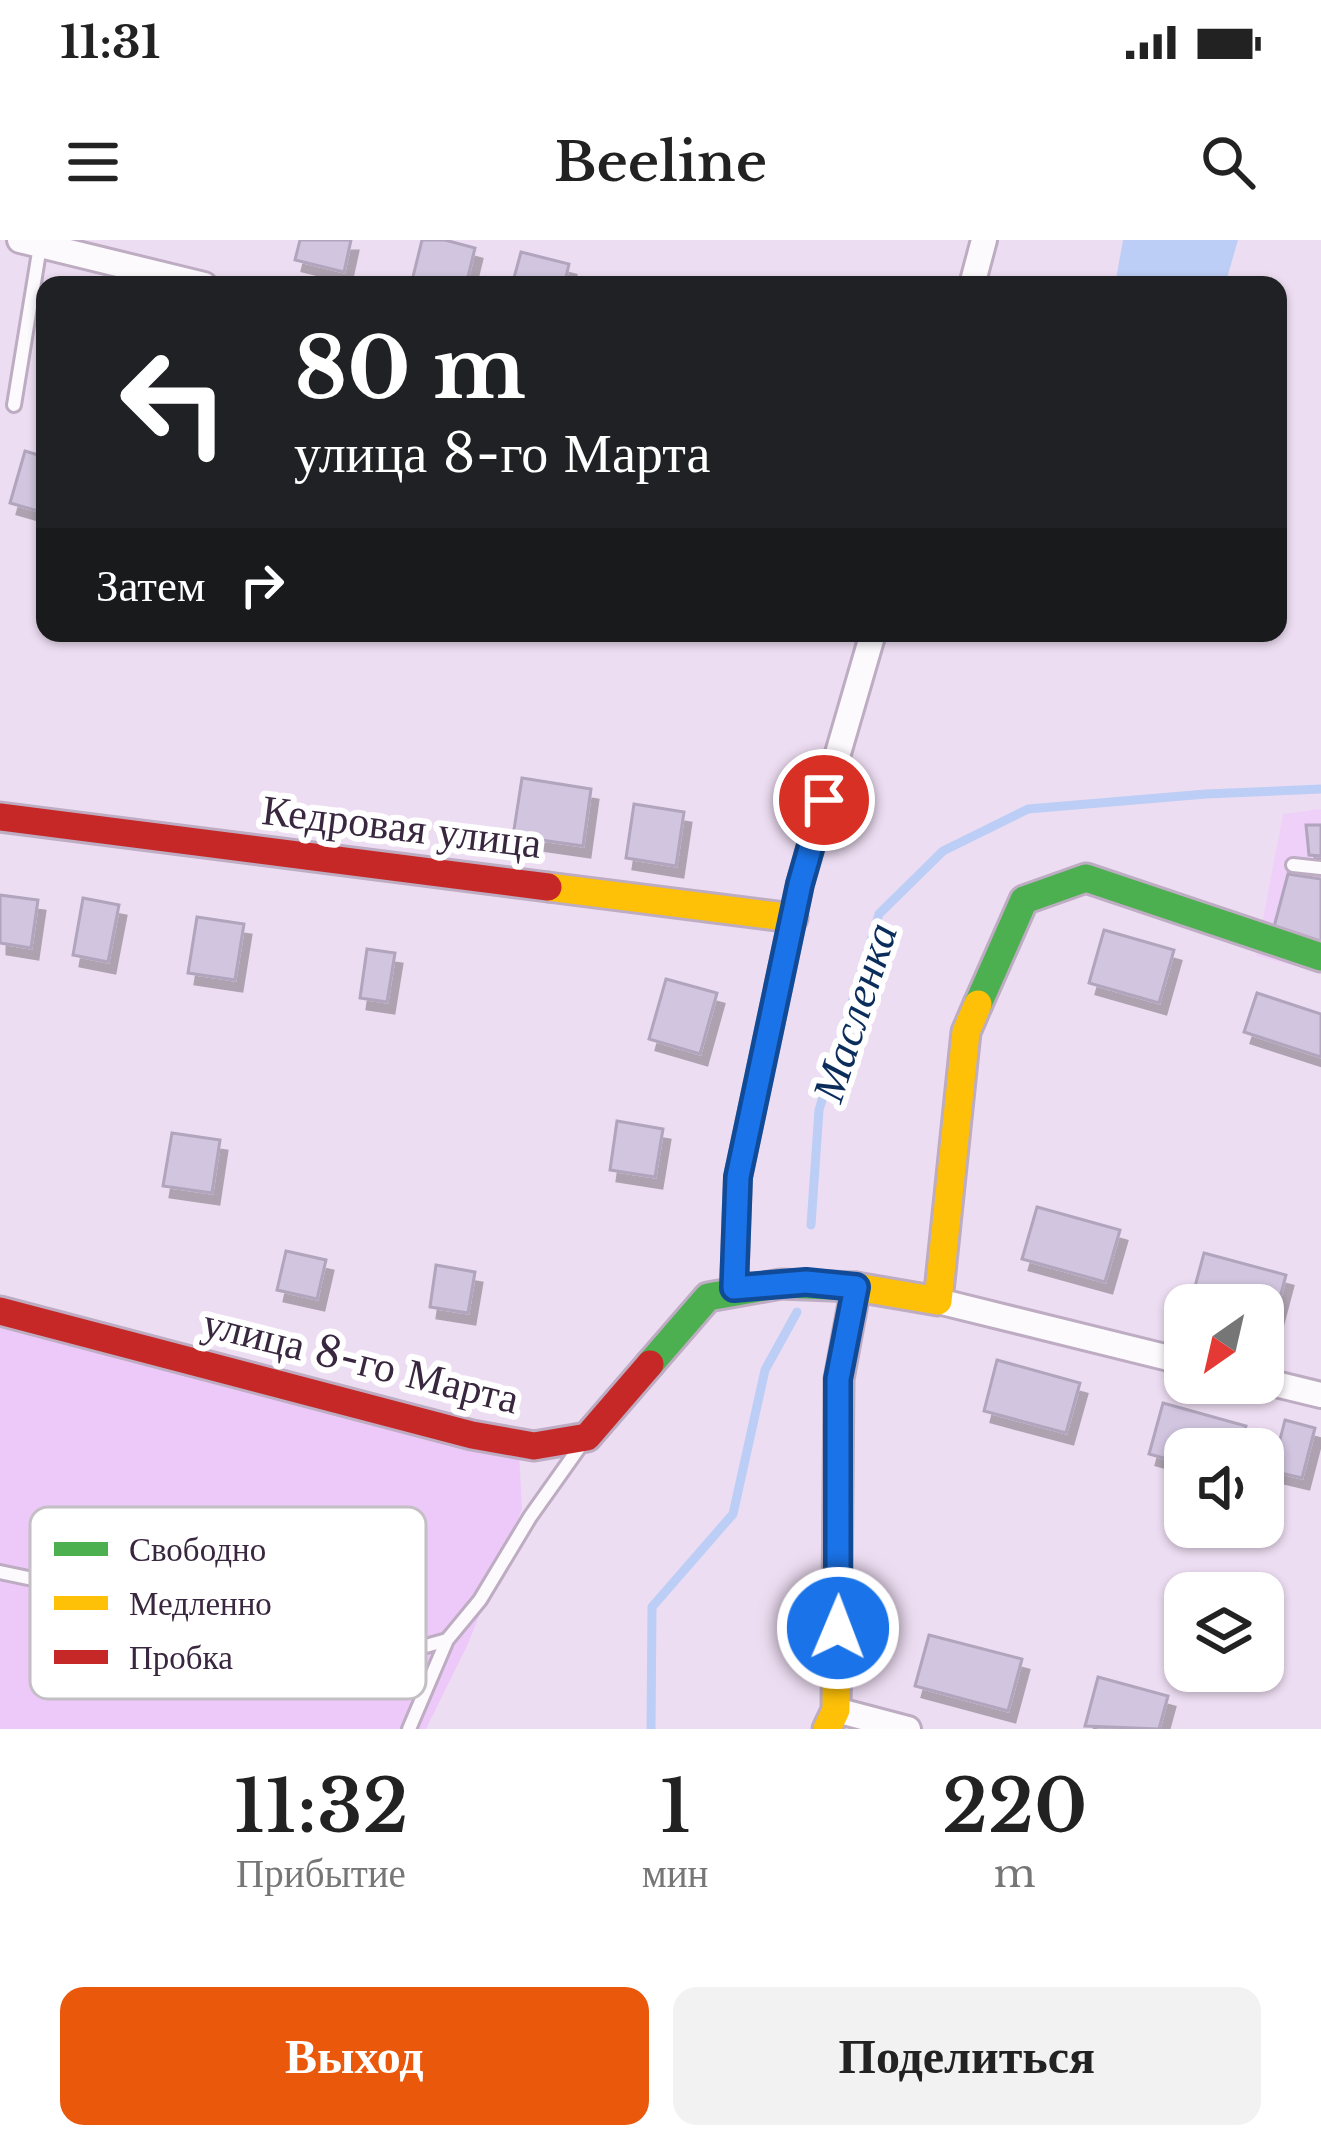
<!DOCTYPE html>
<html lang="ru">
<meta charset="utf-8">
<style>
:root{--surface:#fff;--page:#f2f2f2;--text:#222;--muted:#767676;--accent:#ea580c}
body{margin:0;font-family:"Libre Baskerville",serif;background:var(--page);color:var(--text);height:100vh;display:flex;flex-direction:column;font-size:45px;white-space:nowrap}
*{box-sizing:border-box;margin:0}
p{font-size:39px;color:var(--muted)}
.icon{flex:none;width:66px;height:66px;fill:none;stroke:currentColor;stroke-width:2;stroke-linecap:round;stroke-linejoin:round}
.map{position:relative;height:1489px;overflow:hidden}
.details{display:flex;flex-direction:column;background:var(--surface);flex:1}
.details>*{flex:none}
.hud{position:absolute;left:36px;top:36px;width:1251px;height:366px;border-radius:24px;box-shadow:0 3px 9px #0004;background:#202124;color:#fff;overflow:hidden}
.needle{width:78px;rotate:214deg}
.tools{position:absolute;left:1164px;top:1044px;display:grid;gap:24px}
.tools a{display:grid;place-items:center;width:120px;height:120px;border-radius:24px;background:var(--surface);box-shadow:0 3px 9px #0004;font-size:60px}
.pin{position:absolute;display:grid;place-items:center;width:102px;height:102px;color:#fff;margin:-51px;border:6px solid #fff;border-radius:50%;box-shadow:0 3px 12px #0007}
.me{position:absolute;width:132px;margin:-66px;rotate:1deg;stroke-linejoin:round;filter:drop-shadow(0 0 9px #0008)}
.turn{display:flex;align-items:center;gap:42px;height:252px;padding:0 60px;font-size:54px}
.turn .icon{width:156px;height:156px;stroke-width:2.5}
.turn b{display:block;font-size:84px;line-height:102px}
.then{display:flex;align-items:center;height:114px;padding:0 60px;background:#0003;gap:24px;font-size:45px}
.eta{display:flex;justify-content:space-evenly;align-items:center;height:204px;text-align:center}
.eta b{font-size:72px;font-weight:600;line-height:84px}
.action{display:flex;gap:24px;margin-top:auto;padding:24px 60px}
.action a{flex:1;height:138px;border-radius:24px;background:var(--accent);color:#fff;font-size:48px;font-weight:600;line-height:138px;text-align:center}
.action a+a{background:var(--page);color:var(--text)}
.status{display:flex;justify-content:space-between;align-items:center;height:84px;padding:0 60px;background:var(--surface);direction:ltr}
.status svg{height:33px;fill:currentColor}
header{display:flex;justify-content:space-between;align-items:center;height:156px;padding:0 60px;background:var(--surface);font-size:54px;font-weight:600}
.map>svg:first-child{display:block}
.built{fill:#efd0f9}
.green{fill:#edc9f9}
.water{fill:#bccef5}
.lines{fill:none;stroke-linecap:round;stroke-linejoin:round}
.stream{stroke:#bccef5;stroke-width:9}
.building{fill:#d1c5df;stroke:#b0a5bc;stroke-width:3;filter:url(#shadow)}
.lane-casing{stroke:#bdacc2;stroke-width:18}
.street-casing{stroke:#bdacc2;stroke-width:30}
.fast-casing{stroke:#bdacc2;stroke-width:33}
.slow-casing{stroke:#bdacc2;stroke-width:33}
.jam-casing{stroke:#bdacc2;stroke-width:33}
.lane{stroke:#fcfafd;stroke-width:12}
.street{stroke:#fcfafd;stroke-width:24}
.fast{stroke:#4caf50;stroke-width:27}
.slow{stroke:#ffc107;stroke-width:27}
.jam{stroke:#c62828;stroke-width:27}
.route-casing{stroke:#114b97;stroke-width:30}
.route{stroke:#1a73e8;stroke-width:21}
.labels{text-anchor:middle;stroke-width:12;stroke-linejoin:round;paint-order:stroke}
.street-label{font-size:42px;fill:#39263f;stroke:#fff}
.water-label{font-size:45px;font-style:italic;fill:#0b2d5c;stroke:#fff}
.key{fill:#fff;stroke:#c4bec5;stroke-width:3}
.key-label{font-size:33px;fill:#39263f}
</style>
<div class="status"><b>11:31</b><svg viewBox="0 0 49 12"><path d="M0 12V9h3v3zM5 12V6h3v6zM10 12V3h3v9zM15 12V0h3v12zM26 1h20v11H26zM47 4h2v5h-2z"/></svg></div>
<header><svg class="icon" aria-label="menu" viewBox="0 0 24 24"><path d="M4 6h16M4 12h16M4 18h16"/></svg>Beeline<svg class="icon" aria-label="search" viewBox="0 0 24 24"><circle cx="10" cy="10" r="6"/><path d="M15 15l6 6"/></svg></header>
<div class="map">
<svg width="1321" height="1489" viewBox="0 0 1321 1489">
<defs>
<filter id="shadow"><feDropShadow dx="7" dy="11" stdDeviation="0" flood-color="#0004"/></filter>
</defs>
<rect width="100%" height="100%" fill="#edddf2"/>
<path class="built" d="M1321 569V732L1256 716 1283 574Z"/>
<path class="green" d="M0 1088 519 1212 522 1269 467 1406 426 1489H0Z"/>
<path class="water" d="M1123 0H1238L1225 45H1115Z"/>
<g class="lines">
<path class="stream" d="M811 985 819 870 879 674 943 611 1028 569 1206 554 1321 549
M651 1489 652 1367 733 1274 765 1130 797 1072"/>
</g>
<path class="building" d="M300 0H351L344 32 295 20Z
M422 0H445L475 8 466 45H411Z
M521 12 569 24 564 45H512Z
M25 211 45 217V273L10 263Z
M522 538 591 549 583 606 513 596Z
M634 564 684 572 676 626 626 618Z
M1306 585H1321V616L1309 615Z
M1288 634 1321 639V706L1271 698Z
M0 655 38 660 31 708 0 703Z
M83 658 119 665 108 722 73 715Z
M197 677 244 684 235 740 188 733Z
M1104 690 1174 710 1159 763 1089 743Z
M367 709 395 713 387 762 360 758Z
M666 739 717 753 700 814 649 799Z
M1257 753 1321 774V817L1244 792Z
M617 881 663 889 655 937 610 930Z
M172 893 220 900 212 953 163 946Z
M1037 967 1120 990 1105 1042 1022 1019Z
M286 1011 326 1020 317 1059 277 1050Z
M1204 1013 1286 1035 1272 1088 1263 1086V1065H1190Z
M436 1025 475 1032 468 1073 430 1067Z
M997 1120 1080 1143 1066 1193 984 1171Z
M1163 1163 1246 1186 1239 1209H1185V1224L1149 1214Z
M1285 1180 1315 1188 1302 1238 1272 1231Z
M929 1395 1022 1419 1008 1471 915 1446Z
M1098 1437 1168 1456 1159 1489 1085 1486Z"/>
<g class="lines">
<g class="lane-casing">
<path id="lane" d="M14 165 40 6
M1293 625 1321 628
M0 1332 394 1415 447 1400 480 1360 530 1277 581 1205
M409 1489 447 1400"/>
</g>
<g class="street-casing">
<path id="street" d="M20 0 204 45
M972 45 984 0
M734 1048 738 937 800 644 873 393
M938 1061 1185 1122
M1263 1141 1321 1155
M836 1470 908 1489"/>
</g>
<g class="fast-casing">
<path id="fast" d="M978 764 1024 660 1086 638 1321 717
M650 1124 708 1057 781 1044 856 1047"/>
</g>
<g class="slow-casing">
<path id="slow" d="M548 647 793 678
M827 1489 836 1470 839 1139 856 1047 938 1061 966 792 978 764"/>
</g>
<g class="jam-casing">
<path id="jam" d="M0 577 548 647
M0 1071 472 1195 534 1206 587 1197 650 1124"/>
</g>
<use href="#lane" class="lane"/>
<use href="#street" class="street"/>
<use href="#fast" class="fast"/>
<use href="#slow" class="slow"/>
<use href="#jam" class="jam"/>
</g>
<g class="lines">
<g class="route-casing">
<path id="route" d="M824 560 800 644 738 937 734 1048 806 1042 856 1047 838 1139V1388"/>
</g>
<use href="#route" class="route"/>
</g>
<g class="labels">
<g class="street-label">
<text transform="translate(402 586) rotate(7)" y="15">Кедровая улица</text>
<text transform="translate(361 1120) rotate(14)" y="15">улица 8-го Марта</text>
</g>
<g class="water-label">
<text transform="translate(854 772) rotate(-72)" y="16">Масленка</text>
</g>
</g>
<rect x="30" y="1267" width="396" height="192" rx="18" class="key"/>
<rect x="54" y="1302" width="54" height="14" fill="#4caf50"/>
<rect x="54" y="1356" width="54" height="14" fill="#ffc107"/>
<rect x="54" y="1410" width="54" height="14" fill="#c62828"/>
<g class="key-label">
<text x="129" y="1321">Свободно</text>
<text x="129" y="1375">Медленно</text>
<text x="129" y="1429">Пробка</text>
</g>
</svg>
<div class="tools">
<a><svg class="needle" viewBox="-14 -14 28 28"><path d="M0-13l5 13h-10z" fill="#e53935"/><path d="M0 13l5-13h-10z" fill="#767676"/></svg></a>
<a><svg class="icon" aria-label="sound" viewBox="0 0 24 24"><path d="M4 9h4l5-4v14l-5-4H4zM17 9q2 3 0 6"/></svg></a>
<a><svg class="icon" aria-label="layers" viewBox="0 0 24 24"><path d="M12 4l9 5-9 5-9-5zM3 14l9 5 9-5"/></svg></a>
</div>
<div class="pin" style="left:824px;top:560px;background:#d93025"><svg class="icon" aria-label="arrive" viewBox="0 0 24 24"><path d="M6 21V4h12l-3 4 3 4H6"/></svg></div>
<svg class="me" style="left:838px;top:1388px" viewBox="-20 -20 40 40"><circle r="17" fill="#1a73e8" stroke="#fff" stroke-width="3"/><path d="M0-11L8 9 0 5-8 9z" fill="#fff"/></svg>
<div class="hud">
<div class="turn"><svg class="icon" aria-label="left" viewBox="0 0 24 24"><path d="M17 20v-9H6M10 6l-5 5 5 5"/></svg><div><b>80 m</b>улица 8-го Марта</div></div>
<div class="then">Затем<svg class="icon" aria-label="right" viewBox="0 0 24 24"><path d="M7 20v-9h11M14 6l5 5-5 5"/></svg></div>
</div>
</div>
<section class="details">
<div class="eta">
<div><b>11:32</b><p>Прибытие</p></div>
<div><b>1</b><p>мин</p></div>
<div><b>220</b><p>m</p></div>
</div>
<div class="action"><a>Выход</a><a>Поделиться</a></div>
</section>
